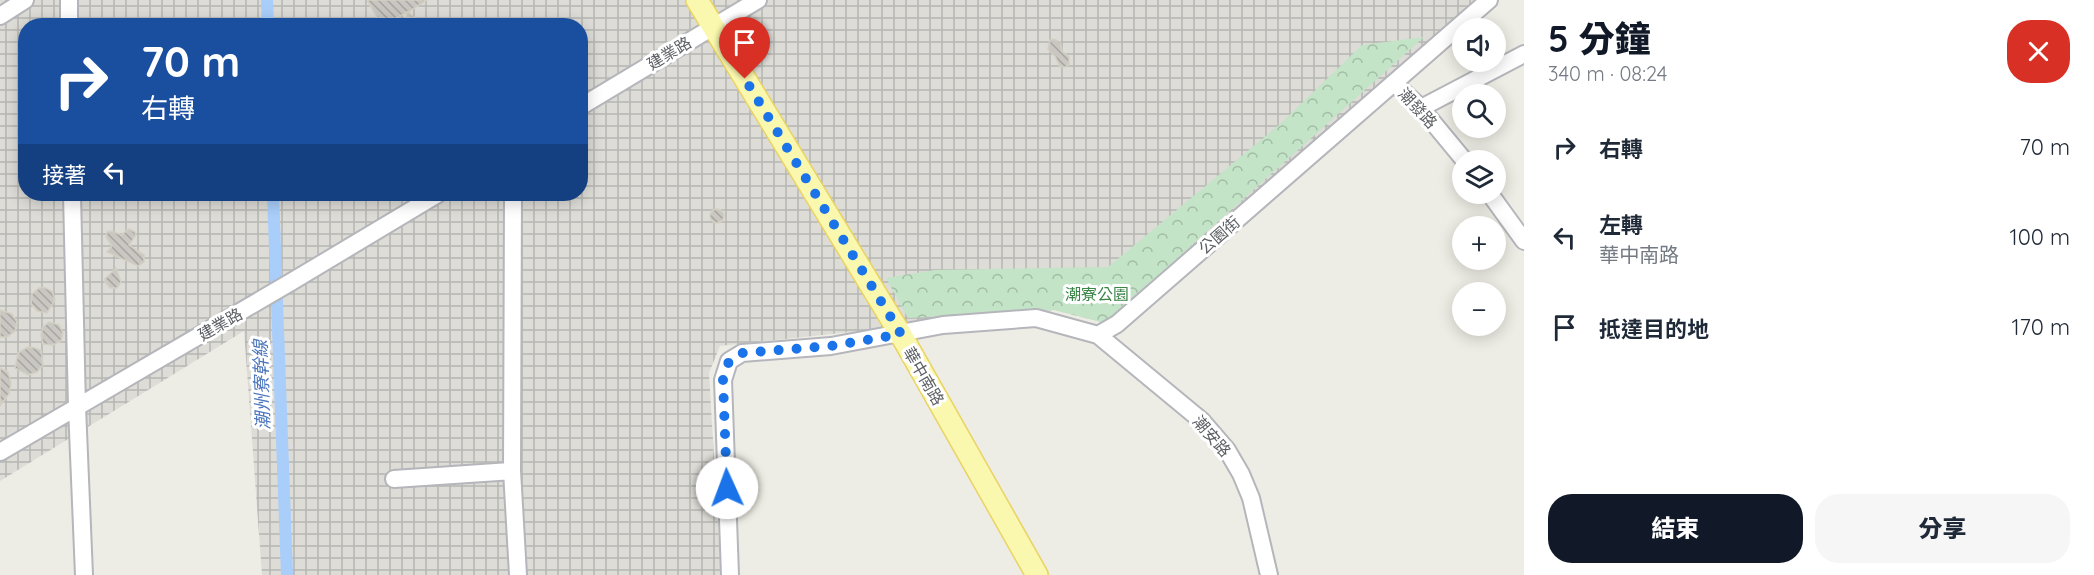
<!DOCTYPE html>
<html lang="zh-TW">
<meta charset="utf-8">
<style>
:root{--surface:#fff;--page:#f6f6f7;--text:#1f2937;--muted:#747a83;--accent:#111827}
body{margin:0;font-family:Quicksand,"Noto Sans TC",sans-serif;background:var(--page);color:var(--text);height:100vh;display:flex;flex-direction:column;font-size:22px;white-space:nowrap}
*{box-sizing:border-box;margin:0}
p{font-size:20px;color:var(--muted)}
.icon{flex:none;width:33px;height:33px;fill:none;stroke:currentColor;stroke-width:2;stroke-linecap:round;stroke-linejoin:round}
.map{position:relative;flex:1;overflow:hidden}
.sheet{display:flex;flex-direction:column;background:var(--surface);width:570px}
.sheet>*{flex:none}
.top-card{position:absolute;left:18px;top:18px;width:570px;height:183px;border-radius:24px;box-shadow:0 3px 15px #0003;background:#1a4fa0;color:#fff;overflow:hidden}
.controls{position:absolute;left:1452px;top:18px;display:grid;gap:12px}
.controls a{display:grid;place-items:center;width:54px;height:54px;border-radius:50%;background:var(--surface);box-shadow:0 3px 15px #0003;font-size:30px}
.pin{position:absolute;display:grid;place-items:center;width:51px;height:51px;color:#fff;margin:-62px -26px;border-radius:50% 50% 50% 0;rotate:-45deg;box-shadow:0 0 6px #0007}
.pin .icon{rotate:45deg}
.me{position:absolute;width:66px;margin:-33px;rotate:358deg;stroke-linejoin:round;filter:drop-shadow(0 0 4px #0008)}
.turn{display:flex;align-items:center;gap:21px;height:126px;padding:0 24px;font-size:27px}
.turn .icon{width:78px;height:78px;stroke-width:2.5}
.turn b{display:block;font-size:42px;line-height:51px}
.then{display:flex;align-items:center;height:57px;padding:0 24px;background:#0003;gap:12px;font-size:22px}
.round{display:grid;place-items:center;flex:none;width:63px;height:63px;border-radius:24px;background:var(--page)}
.summary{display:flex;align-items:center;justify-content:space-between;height:102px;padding:0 24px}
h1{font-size:36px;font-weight:800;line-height:45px;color:var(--accent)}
.cta{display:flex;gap:12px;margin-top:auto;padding:12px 24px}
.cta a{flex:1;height:69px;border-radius:24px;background:var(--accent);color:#fff;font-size:24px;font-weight:800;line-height:69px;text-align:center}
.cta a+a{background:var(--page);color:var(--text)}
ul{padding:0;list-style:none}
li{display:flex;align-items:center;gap:18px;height:90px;padding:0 24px}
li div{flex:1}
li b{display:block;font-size:22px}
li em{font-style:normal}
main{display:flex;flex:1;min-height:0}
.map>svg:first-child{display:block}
.industrial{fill:url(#industrial-grid);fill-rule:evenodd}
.park{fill:url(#park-crowns)}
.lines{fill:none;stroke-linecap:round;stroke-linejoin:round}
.canal{stroke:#a9cefa;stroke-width:12}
.building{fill:url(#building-back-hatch);stroke:#d3d0c3;stroke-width:1.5}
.minor-casing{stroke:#b5b6bb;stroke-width:20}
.major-casing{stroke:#e9d363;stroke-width:24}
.minor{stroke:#fff;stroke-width:16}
.major{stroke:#faf7ae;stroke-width:21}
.route{stroke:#1a73e8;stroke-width:10;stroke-dasharray:0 18}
.labels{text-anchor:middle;stroke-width:6;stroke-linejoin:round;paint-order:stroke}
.street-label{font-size:16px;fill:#5d5f64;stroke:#fff}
.park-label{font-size:16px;fill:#3b8547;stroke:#fff}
.water-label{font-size:18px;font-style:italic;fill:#4c76bd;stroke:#fff}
</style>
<main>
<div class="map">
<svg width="1524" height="575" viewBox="0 0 1524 575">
<defs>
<pattern id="industrial-grid" width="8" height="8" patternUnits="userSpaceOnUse" patternTransform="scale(1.5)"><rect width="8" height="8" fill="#dddcd7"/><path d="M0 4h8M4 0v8" fill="none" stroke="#b6b6b2"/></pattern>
<pattern id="park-crowns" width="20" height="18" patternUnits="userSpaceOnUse" patternTransform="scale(1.5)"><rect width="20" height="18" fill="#c3e4c7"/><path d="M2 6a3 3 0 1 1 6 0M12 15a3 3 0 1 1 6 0" fill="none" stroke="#a2bca5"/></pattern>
<pattern id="building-back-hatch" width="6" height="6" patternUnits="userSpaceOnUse" patternTransform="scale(1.5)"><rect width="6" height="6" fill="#cac7c2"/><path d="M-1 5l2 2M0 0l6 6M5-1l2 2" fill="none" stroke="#a7a5a1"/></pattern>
</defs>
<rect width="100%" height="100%" fill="#eeede5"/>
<path class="industrial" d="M0 0H1490L1105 323 1054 310 720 346 709 373 721 575H262L244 331 0 481ZM26 26H580V194H26Z"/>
<path class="park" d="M1424 37 1105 323 1054 310 908 318 886 278 935 270 1108 267 1280 124 1362 45Z"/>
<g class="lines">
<path class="canal" d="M267 0 268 26
M273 194 287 575"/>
</g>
<path class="building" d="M367 0H427L408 12 424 26H405L407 12 382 26Z
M1054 39 1060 42 1062 51 1069 57V64L1066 67H1060L1055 56 1048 49 1050 40Z
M710 216a7 7 0 1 1 14 0a7 7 0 1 1-14 0Z
M129 229 135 232 136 235 129 245 144 255V262L138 266 107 252 112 246 106 237 107 232 112 231 121 235Z
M116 268 121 282 117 288H110L105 282V279Z
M43 287 52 291 55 300 47 313 37 311 31 304 32 294 39 288Z
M0 310 12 314 17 322 15 331 7 337H0Z
M49 322 59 325 63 333 61 341 53 345 43 344 41 335 43 327Z
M31 347 41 350 43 365 37 372 28 375 15 368 18 353 26 348Z
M0 368 8 372 11 383 9 394 0 406Z"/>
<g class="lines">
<g class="minor-casing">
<path id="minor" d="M69 0V26
M0 16 25 0
M1394 83 1421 108 1464 160
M580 107 758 0
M1421 108 1524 54
M72 194 77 407 84 575
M513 194 512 471 518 575
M1490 194 1524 241
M1098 335 1202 421 1227 450 1241 474 1251 498 1269 575
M0 452 291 282 438 194
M394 479 512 471
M730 575 723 380 729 361 742 353 831 346 943 325 1036 318 1098 335 1117 324 1489 0"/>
</g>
<g class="major-casing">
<path id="major" d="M697 0 901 335 1037 575"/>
</g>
<use href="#minor" class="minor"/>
<use href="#major" class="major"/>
</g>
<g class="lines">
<path class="route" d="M727 488 723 380 729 361 742 353 831 346 901 334 745 79"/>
</g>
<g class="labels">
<g class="street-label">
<text transform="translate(669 53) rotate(-31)" y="6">建業路</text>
<text transform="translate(1418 108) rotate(47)" y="6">潮發路</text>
<text transform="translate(1219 235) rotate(-41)" y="6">公園街</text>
<text transform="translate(220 324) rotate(-30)" y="6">建業路</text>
<text transform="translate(924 376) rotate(60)" y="6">華中南路</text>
<text transform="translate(1212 436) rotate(49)" y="6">潮安路</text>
</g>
<g class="park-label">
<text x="1097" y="300">潮寮公園</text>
</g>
<g class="water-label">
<text transform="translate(262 385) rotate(-92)" y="6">潮州寮幹線</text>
</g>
</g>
</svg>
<div class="controls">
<a><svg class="icon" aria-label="sound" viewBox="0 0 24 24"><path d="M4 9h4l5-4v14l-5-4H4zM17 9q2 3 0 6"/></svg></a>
<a><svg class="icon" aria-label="search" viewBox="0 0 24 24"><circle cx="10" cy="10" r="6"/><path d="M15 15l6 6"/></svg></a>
<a><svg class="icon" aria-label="layers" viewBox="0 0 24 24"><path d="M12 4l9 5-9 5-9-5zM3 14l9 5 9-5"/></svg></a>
<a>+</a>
<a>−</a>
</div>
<div class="pin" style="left:745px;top:79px;background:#d93025"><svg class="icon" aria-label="arrive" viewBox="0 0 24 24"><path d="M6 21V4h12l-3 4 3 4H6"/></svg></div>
<svg class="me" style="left:727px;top:488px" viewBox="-20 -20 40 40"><circle r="19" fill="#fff"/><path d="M0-13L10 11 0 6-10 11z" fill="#1a73e8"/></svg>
<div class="top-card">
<div class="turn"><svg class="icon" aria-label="right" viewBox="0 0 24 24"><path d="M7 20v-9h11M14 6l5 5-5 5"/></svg><div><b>70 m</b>右轉</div></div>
<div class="then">接著<svg class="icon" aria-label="left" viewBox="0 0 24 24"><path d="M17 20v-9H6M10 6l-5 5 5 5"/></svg></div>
</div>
</div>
<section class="sheet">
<div class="summary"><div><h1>5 分鐘</h1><p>340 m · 08:24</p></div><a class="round" style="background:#d93025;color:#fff"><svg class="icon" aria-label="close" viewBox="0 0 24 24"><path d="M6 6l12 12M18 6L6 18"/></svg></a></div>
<ul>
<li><svg class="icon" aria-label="right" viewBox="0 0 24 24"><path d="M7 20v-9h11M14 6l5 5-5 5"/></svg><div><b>右轉</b></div><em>70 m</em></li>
<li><svg class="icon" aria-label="left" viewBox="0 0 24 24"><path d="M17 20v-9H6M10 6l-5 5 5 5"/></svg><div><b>左轉</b><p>華中南路</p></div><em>100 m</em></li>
<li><svg class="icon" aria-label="arrive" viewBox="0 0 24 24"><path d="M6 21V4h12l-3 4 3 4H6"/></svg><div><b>抵達目的地</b></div><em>170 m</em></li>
</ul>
<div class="cta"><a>結束</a><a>分享</a></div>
</section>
</main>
